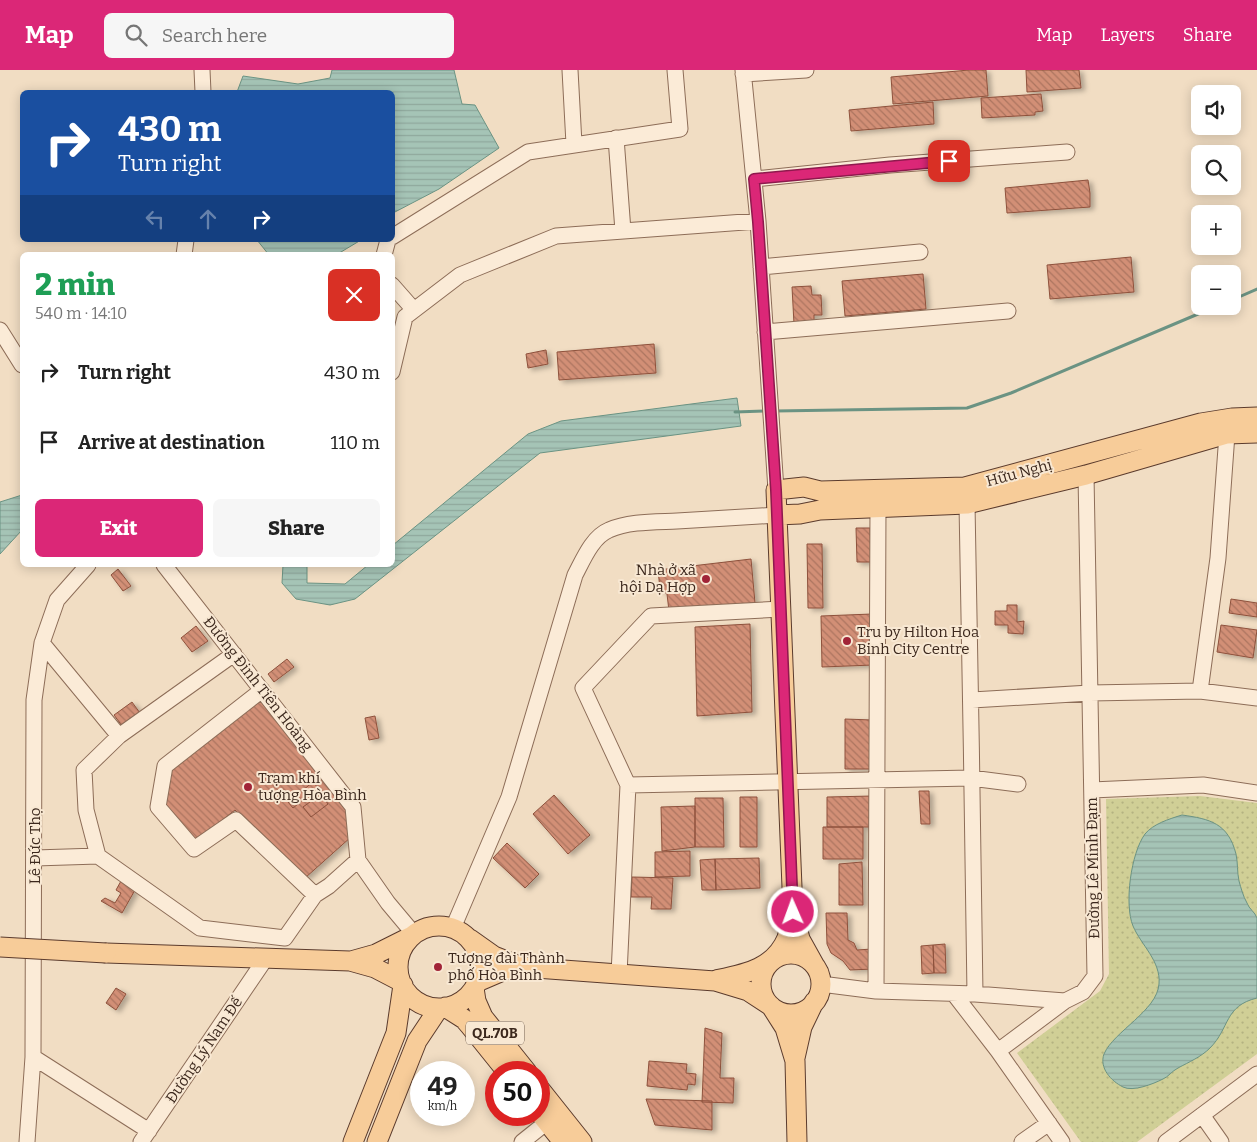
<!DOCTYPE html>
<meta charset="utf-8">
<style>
:root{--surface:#fff;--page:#f6f6f6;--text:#222;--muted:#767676;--accent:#db2777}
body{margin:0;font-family:Bitter,serif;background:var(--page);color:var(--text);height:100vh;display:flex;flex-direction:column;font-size:19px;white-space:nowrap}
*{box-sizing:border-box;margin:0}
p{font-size:16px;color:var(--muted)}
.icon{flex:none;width:28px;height:28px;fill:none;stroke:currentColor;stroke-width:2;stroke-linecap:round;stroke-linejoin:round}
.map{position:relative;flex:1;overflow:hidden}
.drawer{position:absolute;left:20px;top:182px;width:375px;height:315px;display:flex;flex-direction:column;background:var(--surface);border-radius:8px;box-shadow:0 2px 12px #0003}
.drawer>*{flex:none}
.top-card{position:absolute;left:20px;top:20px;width:375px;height:152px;border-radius:8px;box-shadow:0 2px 12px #0003;background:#1a4fa0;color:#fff;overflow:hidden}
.tools{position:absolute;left:1191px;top:15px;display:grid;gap:10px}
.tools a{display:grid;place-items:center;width:50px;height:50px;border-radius:8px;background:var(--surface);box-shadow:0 2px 12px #0003;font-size:25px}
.speed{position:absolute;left:410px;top:991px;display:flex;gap:10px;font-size:25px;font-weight:700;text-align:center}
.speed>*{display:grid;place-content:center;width:65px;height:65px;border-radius:50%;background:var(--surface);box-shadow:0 2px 12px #0003;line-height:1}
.speed small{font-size:12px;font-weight:400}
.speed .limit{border:8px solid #d22;background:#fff;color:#111}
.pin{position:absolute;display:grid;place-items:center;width:42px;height:42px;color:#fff;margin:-21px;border-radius:10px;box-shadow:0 2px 8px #0006}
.me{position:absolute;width:55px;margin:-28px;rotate:358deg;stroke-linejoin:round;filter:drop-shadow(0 0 4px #0008)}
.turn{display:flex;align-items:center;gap:18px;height:105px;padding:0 15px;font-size:22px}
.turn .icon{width:65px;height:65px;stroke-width:2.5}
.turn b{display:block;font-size:35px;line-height:42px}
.lanes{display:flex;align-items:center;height:48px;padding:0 15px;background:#0003;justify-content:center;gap:25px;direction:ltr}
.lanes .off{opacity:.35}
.round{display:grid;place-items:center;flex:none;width:52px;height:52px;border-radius:8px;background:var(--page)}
.summary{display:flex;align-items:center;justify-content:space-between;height:85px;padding:0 15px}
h1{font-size:30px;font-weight:800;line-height:38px;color:#1e9e55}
.button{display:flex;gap:10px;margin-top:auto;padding:10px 15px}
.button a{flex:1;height:58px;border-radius:8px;background:var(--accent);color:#fff;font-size:20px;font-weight:800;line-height:58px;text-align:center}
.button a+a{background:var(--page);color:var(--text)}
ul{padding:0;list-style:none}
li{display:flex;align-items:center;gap:15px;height:70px;padding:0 15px}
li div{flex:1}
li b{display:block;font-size:19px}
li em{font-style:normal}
header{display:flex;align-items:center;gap:30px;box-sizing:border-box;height:70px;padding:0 25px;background:var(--accent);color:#fff}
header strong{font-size:24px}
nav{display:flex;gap:28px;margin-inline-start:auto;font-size:18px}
.search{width:350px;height:45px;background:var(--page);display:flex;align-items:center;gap:12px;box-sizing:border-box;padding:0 18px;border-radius:8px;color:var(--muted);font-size:19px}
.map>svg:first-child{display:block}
.park{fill:url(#park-dots)}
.water{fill:url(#water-rules);stroke:#6b9383}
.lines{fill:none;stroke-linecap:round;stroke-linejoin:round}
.stream{stroke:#6b9383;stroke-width:3}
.building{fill:url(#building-back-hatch);stroke:#8e513c;filter:url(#shadow)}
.minor-casing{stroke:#8d6d58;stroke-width:17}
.major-casing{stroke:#5b3b2d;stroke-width:21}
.minor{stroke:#fbebd7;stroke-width:15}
.major{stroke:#f7cc99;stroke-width:19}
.major-bridge-casing{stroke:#5b3b2d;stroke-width:21;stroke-linecap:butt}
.major-bridge{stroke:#f7cc99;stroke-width:19}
.route-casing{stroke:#8e194d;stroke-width:12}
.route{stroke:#db2777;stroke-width:9}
.poi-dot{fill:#a12437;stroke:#f8e8d3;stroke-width:2}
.labels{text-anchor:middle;stroke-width:4;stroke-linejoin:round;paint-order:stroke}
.shield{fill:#f8e8d3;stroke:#746254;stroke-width:1}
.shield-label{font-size:14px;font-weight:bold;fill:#3c281d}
.street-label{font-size:15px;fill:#3c281d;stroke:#f8e8d3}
.poi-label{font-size:15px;fill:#3c281d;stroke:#f8e8d3;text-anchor:start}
</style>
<header>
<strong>Map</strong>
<div class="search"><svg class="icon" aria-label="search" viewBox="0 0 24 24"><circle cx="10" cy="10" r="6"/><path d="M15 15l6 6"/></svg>Search here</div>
<nav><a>Map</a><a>Layers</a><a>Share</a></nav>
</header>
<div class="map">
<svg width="1257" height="1072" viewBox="0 0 1257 1072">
<defs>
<pattern id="park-dots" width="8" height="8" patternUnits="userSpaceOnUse" patternTransform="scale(1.25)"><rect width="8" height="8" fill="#d0cf96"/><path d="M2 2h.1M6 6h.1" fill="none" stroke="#b4b281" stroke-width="1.8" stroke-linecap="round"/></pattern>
<pattern id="water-rules" width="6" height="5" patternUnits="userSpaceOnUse" patternTransform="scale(1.25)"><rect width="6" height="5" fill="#a5c4b6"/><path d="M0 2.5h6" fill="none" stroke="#8fa89c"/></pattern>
<pattern id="building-back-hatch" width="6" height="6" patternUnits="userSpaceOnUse" patternTransform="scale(1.25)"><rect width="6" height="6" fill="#d28f76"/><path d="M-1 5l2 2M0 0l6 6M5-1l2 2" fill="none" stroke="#ac7560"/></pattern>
<filter id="shadow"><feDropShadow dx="4" dy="2.5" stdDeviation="2.5" flood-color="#0004"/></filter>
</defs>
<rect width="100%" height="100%" fill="#f1ddc3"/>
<path class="park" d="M1200 726 1257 733V984L1137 1072H1081L1017 983 1100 921 1109 904 1106 729Z"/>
<path class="water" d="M332 0H454L462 34 475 35 499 78 439 119 393 143 392 22H237L243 6 298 14 330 8Z
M257 170H361L336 185H269Z
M737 328 741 356 540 383 355 529 330 535 296 529 282 513 283 495H307V513L345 514 368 495H392L393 475 528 364 561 351Z
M22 425V460L0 484V432Z
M1182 745C1210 749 1228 753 1236 784 1238 793 1237 802 1239 811 1241 818 1243 826 1247 833 1249 839 1255 842 1257 848V928C1224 936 1230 958 1210 978 1201 987 1189 992 1178 998 1172 1001 1168 1007 1163 1009 1153 1014 1133 1022 1123 1017 1111 1011 1099 998 1104 984 1114 961 1157 941 1159 914 1161 891 1141 875 1133 856 1124 834 1131 783 1145 764 1153 754 1169 749 1182 745Z"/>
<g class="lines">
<path class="stream" d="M1232 230 1257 219
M775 341 967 338 1011 323 1217 236
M735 342 766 341"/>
</g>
<path class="building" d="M969 0H986L988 26 893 34 891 7Z
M1026 0H1079L1081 18 1027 22Z
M1041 24 1043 41 1035 42V45L982 48 981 28Z
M933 32 934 54 851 61 849 40Z
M1088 110 1090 123V137L1007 143 1005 118Z
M1131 187 1134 222 1050 229 1047 195Z
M923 204 926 239 845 246 842 211Z
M811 216 812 225H821L822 245H814V253L794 254 792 217Z
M654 274 656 303 559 310 557 282Z
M546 280 548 294 528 298 526 284Z
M856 458H870L871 492H857Z
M807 474H822L823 538H808Z
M751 489 755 533 669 541 667 524 660 519 658 500Z
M118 499 131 516 123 521 111 505Z
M1231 529 1257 533V547L1229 543Z
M1007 535H1017V552L1024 551 1023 564 1008 563V555H995V541H1007Z
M872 544 873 595 822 597 821 546Z
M750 554 752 642 697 646 695 557Z
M1221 555 1257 560 1253 588 1217 582Z
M196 556 208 571 192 582 181 568Z
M287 589 294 597 274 612 268 604Z
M261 627 349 742 351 767 305 808 235 740 193 773 162 736 170 699Z
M132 632 140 643 122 656 114 645Z
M375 646 379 668 369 670 365 648Z
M845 649 872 650V699H845Z
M313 712 318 718 293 738 288 732Z
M919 721H929L930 754H921Z
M321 724 328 734 311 747 303 737Z
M554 725 590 765 568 784 533 744Z
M873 726 874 757H827V727Z
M740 727H757V777H740Z
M695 728H723L724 777H695Z
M695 736V777L662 781 661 737Z
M823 757H863V789H823Z
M507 773 539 804 525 818 493 788Z
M690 781V806L655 807V782Z
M759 788 760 818 716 820 715 789Z
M715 789 716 820H702L700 790Z
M862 792 863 835H839V794Z
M632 807 673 808 671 839H651L652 827H631Z
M121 811 135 820 122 843 101 831 105 828 115 833 121 823 116 820Z
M826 843H847L848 870 854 873 857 880 872 879 873 899 850 900 843 891 831 883 827 874Z
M945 874 946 903H934L933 875Z
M933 875 934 903 922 904 921 876Z
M116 918 126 924 116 940 106 933Z
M705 958 722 963 720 1008H734L733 1033 702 1032Z
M649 991 687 994 686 1003 696 1004 695 1015 688 1014 687 1020 647 1016Z
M646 1029 712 1031V1060L655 1055Z"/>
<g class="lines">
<g class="minor-casing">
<path id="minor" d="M202 0 203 22
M570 0 574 74
M743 0 758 151 776 420
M743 4 806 0
M616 68 623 161
M754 109 890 95 1067 82
M392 167 528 82 680 59 675 0
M184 185 186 170
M384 185 388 170
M761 197 920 182
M392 215 414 240
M0 260 22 295
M765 262 1008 241
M392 302 405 247 460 205 556 166 758 151
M967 434C971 597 972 761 975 924
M164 495 353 737 358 790 388 833 414 864
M781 539 651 546 583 618 628 715 971 708 1018 714
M42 573 119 666 234 584
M262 620 165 696 158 737 194 779 236 750 315 825 329 816 358 790
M1200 621 1218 488 1227 364
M972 630 1090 623 1200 621 1257 628
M1092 720 1203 715 1257 723
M98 786 86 740 84 700 119 666
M35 788 98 786 200 858 285 868 315 825
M453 858 509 727 575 505C583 490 592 467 609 460 629 451 656 452 677 451 710 449 744 447 777 445
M619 904 628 715
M821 914 876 921 975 924 1065 931 1083 922 1095 906 1086 405
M876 921 878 437
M954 924 998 981 1062 1072
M998 981 1065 931
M33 987 149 1061
M1202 1045 1221 1072
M27 1072 33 987 34 630 42 573 57 530 88 495
M141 1072 266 888
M522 1072 547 1052
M1022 1072 1049 1053
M1166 1072 1257 1004"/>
</g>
<g class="major-casing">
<path id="major" d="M777 445 800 444 820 440 967 434 1086 405 1227 364 1257 363
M398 897a41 41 0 1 1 82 0a41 41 0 1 1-82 0Z
M470 869 494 886 522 897 715 911 748 921 771 936 785 958 795 991 797 1072
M106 883 350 891 375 898 400 911
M761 914a30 30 0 1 1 60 0a30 30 0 1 1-60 0Z
M351 891 376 884 410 867
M815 896 800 869 793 842 776 420 804 417 820 421 965 417 1201 353 1232 348 1257 347
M716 910C745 904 774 899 787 868 789 861 790 853 792 845
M477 912 505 900 522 897
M474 918 476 931 483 947 527 1002
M445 937 464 949 470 956 507 1002
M795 988 802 957 814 932
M539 1018 582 1072
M539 1042 563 1072
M353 1072 396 963 403 915
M377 1072 417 971 439 938"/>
</g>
<use href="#minor" class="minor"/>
<use href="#major" class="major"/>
<g class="major-bridge-casing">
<path id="major-bridge" d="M0 877 106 883"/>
</g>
<use href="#major-bridge" class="major-bridge"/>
</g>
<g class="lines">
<g class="route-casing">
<path id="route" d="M793 842 776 420 758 152 754 109 949 91"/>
</g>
<use href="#route" class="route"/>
</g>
<g class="poi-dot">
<circle cx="706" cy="509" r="5"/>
<circle cx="847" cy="571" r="5"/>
<circle cx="248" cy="717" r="5"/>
<circle cx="438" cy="897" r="5"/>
</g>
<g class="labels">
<rect class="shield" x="466" y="951.5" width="58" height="23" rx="4"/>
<g class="shield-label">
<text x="495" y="968">QL.70B</text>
</g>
<g class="street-label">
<text transform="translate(1019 403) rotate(-15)" y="5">Hữu Nghị</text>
<text transform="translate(258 614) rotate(52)" y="5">Đường Đinh Tiên Hoàng</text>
<text transform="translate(35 776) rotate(-90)" y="5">Lê Đức Thọ</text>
<text transform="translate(1093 798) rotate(-91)" y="5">Đường Lê Minh Đạm</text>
<text transform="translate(204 980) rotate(-56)" y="5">Đường Lý Nam Đế</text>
</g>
<g class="poi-label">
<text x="696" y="505" text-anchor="end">Nhà ở xã<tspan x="696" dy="17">hội Dạ Hợp</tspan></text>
<text x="857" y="567">Tru by Hilton Hoa<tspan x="857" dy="17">Binh City Centre</tspan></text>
<text x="258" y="713">Trạm khí<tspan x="258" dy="17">tượng Hòa Bình</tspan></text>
<text x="448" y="893">Tượng đài Thành<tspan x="448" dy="17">phố Hòa Bình</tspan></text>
</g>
</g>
</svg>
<div class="tools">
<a><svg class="icon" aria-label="sound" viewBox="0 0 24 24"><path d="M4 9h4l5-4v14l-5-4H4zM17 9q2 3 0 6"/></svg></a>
<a><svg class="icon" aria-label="search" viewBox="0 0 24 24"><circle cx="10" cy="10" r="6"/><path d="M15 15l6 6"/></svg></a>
<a>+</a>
<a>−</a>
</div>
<div class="speed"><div>49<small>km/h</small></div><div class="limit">50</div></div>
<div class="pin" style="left:949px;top:91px;background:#d93025"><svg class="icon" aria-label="arrive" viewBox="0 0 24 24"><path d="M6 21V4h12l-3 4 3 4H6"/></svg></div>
<svg class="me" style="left:793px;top:842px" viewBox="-20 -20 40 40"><circle r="17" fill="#db2777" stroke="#fff" stroke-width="3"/><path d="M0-11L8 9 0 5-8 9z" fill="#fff"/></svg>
<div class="top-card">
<div class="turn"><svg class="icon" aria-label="right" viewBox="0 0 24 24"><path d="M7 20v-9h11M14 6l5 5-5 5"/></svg><div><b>430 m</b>Turn right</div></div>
<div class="lanes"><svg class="icon off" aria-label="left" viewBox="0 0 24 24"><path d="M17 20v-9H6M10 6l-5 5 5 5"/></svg><svg class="icon off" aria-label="ahead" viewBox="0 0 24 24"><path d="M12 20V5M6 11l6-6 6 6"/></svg><svg class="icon" aria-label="right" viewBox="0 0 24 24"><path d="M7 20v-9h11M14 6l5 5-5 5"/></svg></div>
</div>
<section class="drawer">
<div class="summary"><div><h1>2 min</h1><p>540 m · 14:10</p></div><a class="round" style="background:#d93025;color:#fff"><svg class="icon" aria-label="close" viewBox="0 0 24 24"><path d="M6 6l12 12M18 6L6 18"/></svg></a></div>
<ul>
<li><svg class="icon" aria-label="right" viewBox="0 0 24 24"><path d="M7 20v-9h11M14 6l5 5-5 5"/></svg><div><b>Turn right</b></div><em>430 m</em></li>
<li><svg class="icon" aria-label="arrive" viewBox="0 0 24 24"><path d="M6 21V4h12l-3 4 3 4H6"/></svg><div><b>Arrive at destination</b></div><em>110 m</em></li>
</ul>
<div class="button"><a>Exit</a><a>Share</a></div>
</section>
</div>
